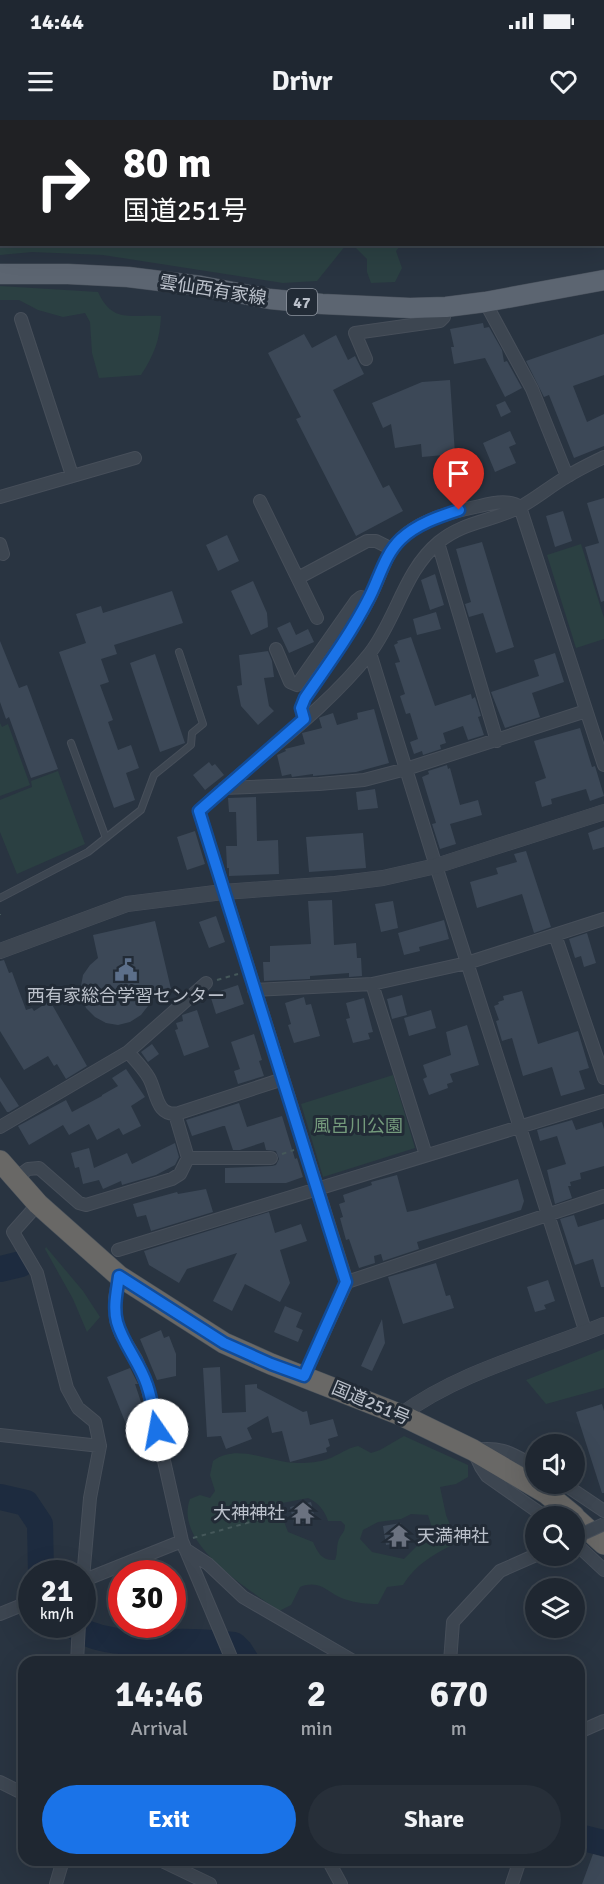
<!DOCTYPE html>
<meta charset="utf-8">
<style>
:root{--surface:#1f2731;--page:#272f39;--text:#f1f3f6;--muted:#a1a5ab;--line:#3c444d;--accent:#1a73e8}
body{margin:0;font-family:Signika,"Noto Sans JP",sans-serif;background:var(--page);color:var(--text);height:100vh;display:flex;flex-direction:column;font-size:22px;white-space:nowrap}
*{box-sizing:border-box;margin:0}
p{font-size:20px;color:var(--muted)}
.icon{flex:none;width:33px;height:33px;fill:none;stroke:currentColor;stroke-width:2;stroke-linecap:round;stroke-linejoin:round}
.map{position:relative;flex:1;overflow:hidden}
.sheet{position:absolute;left:18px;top:1536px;width:567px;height:210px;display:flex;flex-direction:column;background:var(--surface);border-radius:18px;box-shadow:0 6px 24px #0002,0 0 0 2px var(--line)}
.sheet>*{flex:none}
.hud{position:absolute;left:0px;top:0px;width:604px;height:126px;box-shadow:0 6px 24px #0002,0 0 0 2px var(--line);background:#202124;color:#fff;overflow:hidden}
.tools{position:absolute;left:525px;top:1314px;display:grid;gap:12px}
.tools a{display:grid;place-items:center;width:60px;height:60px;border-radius:50%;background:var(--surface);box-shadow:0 6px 24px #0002,0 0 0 2px var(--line);font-size:30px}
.speed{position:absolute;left:18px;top:1440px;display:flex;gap:12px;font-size:30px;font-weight:700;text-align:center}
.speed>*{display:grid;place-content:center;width:78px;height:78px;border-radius:50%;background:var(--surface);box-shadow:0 6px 24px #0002,0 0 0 2px var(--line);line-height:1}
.speed small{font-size:15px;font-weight:400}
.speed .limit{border:9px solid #d22;background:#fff;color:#111}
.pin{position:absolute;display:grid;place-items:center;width:51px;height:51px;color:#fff;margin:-62px -26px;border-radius:50% 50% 50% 0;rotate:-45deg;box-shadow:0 0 6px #0007}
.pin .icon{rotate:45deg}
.me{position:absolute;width:66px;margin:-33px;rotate:348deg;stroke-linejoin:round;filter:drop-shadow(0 0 4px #0008)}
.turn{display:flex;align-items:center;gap:21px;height:126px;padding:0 24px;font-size:27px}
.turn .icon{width:78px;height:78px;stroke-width:2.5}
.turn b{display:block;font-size:42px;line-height:51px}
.eta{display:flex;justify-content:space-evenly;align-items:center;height:102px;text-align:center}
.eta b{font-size:36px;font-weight:700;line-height:42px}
.button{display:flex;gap:12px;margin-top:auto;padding:12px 24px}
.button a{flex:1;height:69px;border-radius:36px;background:var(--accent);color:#fff;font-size:24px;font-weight:700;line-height:69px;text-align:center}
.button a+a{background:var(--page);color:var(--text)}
.status{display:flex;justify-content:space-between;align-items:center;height:42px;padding:0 30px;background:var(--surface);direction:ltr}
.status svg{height:16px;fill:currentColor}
header{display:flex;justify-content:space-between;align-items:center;height:78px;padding:0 24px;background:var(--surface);font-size:27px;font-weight:700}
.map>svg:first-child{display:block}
.green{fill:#2b4042;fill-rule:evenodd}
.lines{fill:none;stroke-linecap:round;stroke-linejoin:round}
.river{stroke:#1d2b3f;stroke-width:26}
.building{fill:#3c4857}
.service-casing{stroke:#474f5a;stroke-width:8}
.minor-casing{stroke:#474f5a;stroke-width:14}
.tertiary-casing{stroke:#474f5a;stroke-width:16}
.primary-casing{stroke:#474f5a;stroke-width:21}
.trunk-casing{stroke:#48515b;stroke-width:22}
.path{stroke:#45585a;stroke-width:2;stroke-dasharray:4.5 4.5;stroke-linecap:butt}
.service{stroke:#3d4651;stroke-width:6}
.minor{stroke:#3d4651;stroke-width:12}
.tertiary{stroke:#3d4651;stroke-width:15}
.primary{stroke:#5c6571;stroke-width:20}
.trunk{stroke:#696866;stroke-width:21}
.minor-bridge-casing{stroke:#474f5a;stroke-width:14;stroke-linecap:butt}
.minor-bridge{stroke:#3d4651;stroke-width:12}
.route-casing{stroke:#114b97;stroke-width:15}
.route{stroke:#1a73e8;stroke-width:10}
.labels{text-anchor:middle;stroke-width:6;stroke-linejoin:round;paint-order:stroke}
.shield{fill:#222b36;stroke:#8d949e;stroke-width:1.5}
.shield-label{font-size:16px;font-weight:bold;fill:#bbc1cb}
.street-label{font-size:18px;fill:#bbc1cb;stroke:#222b36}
.poi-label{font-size:18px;fill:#bbc1cb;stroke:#222b36}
.park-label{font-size:18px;fill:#749a7c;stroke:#222b36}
</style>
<div class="status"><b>14:44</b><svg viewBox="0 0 49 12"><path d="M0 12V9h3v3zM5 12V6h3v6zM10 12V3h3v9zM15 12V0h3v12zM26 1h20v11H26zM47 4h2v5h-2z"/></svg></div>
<header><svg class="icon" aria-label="menu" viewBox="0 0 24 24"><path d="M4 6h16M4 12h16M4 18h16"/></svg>Drivr<svg class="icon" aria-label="heart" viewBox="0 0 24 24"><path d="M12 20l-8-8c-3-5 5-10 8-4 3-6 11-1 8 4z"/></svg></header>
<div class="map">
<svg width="604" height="1764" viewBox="0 0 604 1764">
<rect width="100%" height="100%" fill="#293441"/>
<path class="green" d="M280 0H411L413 1H279Z
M553 0H604V87L603 2 551 1Z
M0 118H1L2 124 346 125 317 161 283 163 103 135 32 132 0 135Z
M355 125H401L396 131 402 148 395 162 371 163 367 152V139L356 128Z
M0 166 98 172C113 204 130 194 161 196 160 220 154 235 141 255L99 258 92 233 90 202 85 193 63 197 38 190 19 180H0Z
M581 424 604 498V519L576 528 547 435Z
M0 603 2 607 8 604 30 665 0 676Z
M58 651 85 724 17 754 0 712V680L32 667 31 661Z
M393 955 415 1028 323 1057 301 984Z
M46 1127 83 1171 100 1197 87 1212 73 1179 45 1129Z
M604 1229V1268L546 1284 526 1260Z
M404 1316 468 1345V1357L456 1364 440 1367 446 1395 457 1423C435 1433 416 1444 403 1465L387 1467 378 1484C366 1484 356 1483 344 1479 327 1473 321 1459 300 1467L291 1485 279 1491C249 1469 173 1424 190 1379L200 1375 210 1378 215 1371 210 1355 213 1341C238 1322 272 1344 300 1343 308 1343 320 1342 328 1339 339 1335 347 1328 358 1326L371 1333 380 1330ZM308 1378C318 1382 325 1391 328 1401H341L345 1405C345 1412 342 1413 339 1419 336 1426 338 1433 335 1440 322 1441 318 1433 313 1422L288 1412 280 1391 282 1383ZM411 1394 428 1395 433 1411 432 1417 420 1423 404 1439 372 1432 360 1419 363 1410 378 1402 401 1399Z"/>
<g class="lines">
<path class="river" d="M0 1149 21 1144
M0 1377 26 1383 40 1404 41 1454
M71 1504C99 1526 141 1522 174 1522 194 1521 214 1523 234 1525L240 1531 247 1542
M579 1717 604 1723"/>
</g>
<path class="building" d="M483 203 484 208 489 207 502 230 504 242 507 241 522 268 505 277 485 238 454 244 451 227H454L450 209Z
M304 214 312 228 336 215 348 240 355 236 364 254 333 270 383 368 389 365 403 391 356 416 296 299 301 297 268 233Z
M604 214V255L573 266 587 302 604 294V326L574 338 549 275 544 277 526 241Z
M450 260 455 334 422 337 421 324 395 328 391 304 383 308 372 283 422 262Z
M505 281 511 292 501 297 496 285Z
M510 311 516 324 509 327 516 343 495 352 483 323Z
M604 378V481L601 482 585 427 599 423 587 383Z
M563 391 572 421 555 427 546 396Z
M227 415 239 441 218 451 206 425Z
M482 422 514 527 496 533 483 493 469 497 465 484 471 482 456 429Z
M435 454 444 485 430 490 421 460Z
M253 461 267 493 268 507 251 515 231 471Z
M172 471 183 503 114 525 117 534 101 539 109 562 100 565 113 600 108 602 118 630 131 625 139 648 126 653 135 680 114 688 59 532 86 523 76 494 101 486 103 493Z
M436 492 441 509 417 515 413 499Z
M290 502 296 515 308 509 314 522 289 533 277 508Z
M411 517 435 586 471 574 472 579 475 577 481 596 478 597 484 615 468 620 463 606 443 613 446 623 440 625 441 629 423 635 422 631 414 634 410 622 418 619 410 593 406 594 400 576 405 574 395 543 400 542 394 525 398 523 397 521Z
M0 521 19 568 27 565 58 649 31 658 9 597 6 599 0 582Z
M268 531 272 541 274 557 264 558 269 586 274 591 258 605 241 586 237 566 242 565 239 535Z
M555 533 564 562 532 573 540 597 505 608 491 572 539 556 534 540Z
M155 534 185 623 160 632 130 543Z
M374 589 389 643 356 652 313 656V654L292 657 291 654 282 656 277 635 286 631 285 629 305 624 302 613 322 608 319 598 321 597 333 593 337 605 358 599 357 593Z
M580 608 592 647 595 646 604 676 590 681 586 669 551 679 552 684 542 687 535 662 546 658 534 621Z
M209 642 212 646 215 644 224 655 205 670 193 655Z
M447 645 448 649 450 648 460 685 478 680 482 695 450 704 456 724 440 729 432 704 436 703 422 657 429 654 428 651Z
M375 669 378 688 358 690 356 672Z
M256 677 257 721 278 720 279 754 229 756V748H227L226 726H237L236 692H229L228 678Z
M604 707V727L593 730 588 713Z
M195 711 205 744 187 750 177 717Z
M363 713 366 748 309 752 306 717Z
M526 731 551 807 534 813 522 774 477 788 470 762 498 754 496 748 517 742 514 734Z
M332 780 334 825 356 823 357 838H361L362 856 349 857V853L310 856V859L264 861 263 842H270V826L311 824 308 781Z
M393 781 398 808 381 812 375 784Z
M216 796 225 822 209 828 199 802Z
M444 800 449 819 419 827 420 831 404 835 398 813Z
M155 801 171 869 152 874 148 886 141 895 130 902 118 905 106 903 95 897 86 888 82 877 81 866 83 855 90 845 98 838 93 815Z
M587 813 596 843 584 847 581 836 575 838 569 819Z
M4 840 9 853 12 852 26 890 32 888 34 891 50 881 87 946 66 959 57 944 54 946 48 936 24 950 0 911V841Z
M238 865 244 884 216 894 211 878 216 876 214 873Z
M522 871 538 924 578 911 589 948 579 951 585 969 561 976 552 947 523 956 512 918 502 921 496 901 499 900 494 886 499 884 498 882 504 880 503 876Z
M402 875 407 895 392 899 387 879Z
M304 877 306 885 311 884 320 916 294 923 288 905 291 904 285 883Z
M364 878 373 912 368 913 370 919 353 923 346 899 350 898 346 883Z
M197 890 209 927 184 936 175 910 178 909 176 903 183 901 182 895Z
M431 890 436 908 409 916 404 898Z
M467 905 479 945 450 954 453 962 447 964 448 968 429 975 423 959 427 957 423 945 451 935 446 912Z
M254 914 262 940 259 941 264 956 238 964 234 951 240 949 231 922Z
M152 924 159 934 148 942 141 932Z
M126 949 145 977 131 986 141 1006 123 1015 119 1008 97 1020 89 1004 69 1015 63 1005 29 1025 18 1006 66 980 72 992 102 976V975L118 966 112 958Z
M0 957 19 986 9 992H7L0 981Z
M239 983 247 1007 282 996 295 1039 297 1038 303 1057 286 1063H225V1048L272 1046 276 1045 279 1039 276 1031 266 1030 264 1022 240 1030H233L225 1006H223L192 1016 186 1000Z
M572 1000 576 1010 602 1002 604 1009V1046L580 1053 581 1059 570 1062 571 1066H568L572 1078 555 1084 547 1050 566 1044 557 1016 540 1021 537 1010Z
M175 1023 179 1037 175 1045 156 1055 122 1065 121 1061 103 1069 99 1060 83 1064 79 1047 75 1048 71 1033 89 1028 94 1048 127 1033 132 1044Z
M397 1055 407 1092 417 1090 518 1059 524 1081 521 1090 417 1122 419 1129 383 1141 381 1134 374 1136 375 1143 359 1148 349 1119 346 1120 340 1098 343 1097 339 1084 345 1082 343 1075 372 1065 371 1062Z
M206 1069 213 1092 151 1111 146 1095 137 1097 133 1084 177 1072 178 1074Z
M269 1092 275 1113 301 1104 307 1121 280 1130 290 1163 280 1182 245 1164 232 1191 213 1181 237 1133 187 1149 179 1163 149 1145 144 1131Z
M574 1095 578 1107 604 1099V1167H601L593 1139 575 1145 560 1099Z
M436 1143 446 1176 450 1175 454 1188 403 1204 388 1157Z
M548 1160 555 1181 544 1185 546 1189 535 1192 527 1167Z
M285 1186 302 1193 296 1207 303 1210 298 1222 274 1212Z
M382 1199 385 1223 372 1251 361 1246Z
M161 1210 164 1218 169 1216 176 1234V1256L157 1260 140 1219Z
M220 1247 222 1293 246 1292 245 1265 257 1264V1268L303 1292 307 1291 310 1305 333 1299 338 1316 328 1319 330 1326 326 1328 327 1332 290 1342 282 1311 272 1313 268 1296 247 1308 252 1319 226 1329 221 1316 207 1317 203 1248Z
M130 1248 138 1264H135L145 1294 150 1318 134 1324 107 1257Z
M602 1284 604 1291V1373H602L576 1292Z
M311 1382 315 1399 294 1404 290 1387Z
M401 1403 404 1422 386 1425 383 1406Z
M593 1734 604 1737V1764H582Z"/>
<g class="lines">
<g class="service-casing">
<path id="service" d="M71 623 106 718
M0 778 88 732 141 690 154 655 191 625 192 613 203 604 179 532"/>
</g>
<g class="minor-casing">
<path id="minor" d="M485 182 532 269 567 356
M21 199 72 355
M366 239 355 213 440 201 444 197 446 187
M0 377 135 338
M260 381 317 498
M438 423 497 621
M0 424 3 434
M298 458 367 421H376L392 429
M276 529 290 562 297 565 356 481 361 477 368 480
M370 533 436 746 586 1213
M304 599 301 588 305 578C327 546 350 515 368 481 377 465 382 446 391 431 408 402 450 392 480 386 491 383 510 379 520 387L604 645
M224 668 319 664 364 660 406 649 586 591
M555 815 604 958
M372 864 426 1035
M254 870 372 864 467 843 604 799
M128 932C135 940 144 949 149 958 157 972 156 998 179 993L283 959
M0 1007 128 932 206 863
M188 1038H271
M16 1058 28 1049 39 1048 79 1083 86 1085 172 1059 180 1054 188 1038 175 994
M13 1112 37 1153 67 1268 78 1288 95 1302 100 1326 90 1378 82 1470
M13 1112 38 1084
M118 1130 604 981
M119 1156 115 1178 116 1200 121 1214 136 1239 147 1265 182 1421 233 1542
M347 1162 604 1076
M304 1256 347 1162 199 691C255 638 322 594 370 533 397 498 404 451 439 422 464 401 495 401 522 386 538 377 552 365 568 356 579 349 592 343 604 337
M0 1315 100 1326
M536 1347C510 1333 503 1326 473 1330L481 1347 487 1356 544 1396
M564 1364 604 1391
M574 1422 604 1450
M185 1429 208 1444 243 1477 355 1542
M82 1461 182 1421
M0 1494 32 1481
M77 1542 79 1504
M450 1542 453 1502 500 1451 536 1435
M579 1612 604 1601
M0 1662 24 1674
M160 1740 210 1764
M328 1740 341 1764
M56 1764 63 1740
M512 1764 520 1740"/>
</g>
<g class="tertiary-casing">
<path id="tertiary" d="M0 831 127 784 223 772 335 764 383 758 436 746 604 692
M401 1295C458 1252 538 1232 604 1205"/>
</g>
<g class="primary-casing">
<path id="primary" d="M0 154H68L128 157 201 166 270 179 322 184 410 188 446 187 485 182 604 160"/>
</g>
<g class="trunk-casing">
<path id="trunk" d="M0 1041 38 1084 119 1156 224 1223 271 1244 401 1295 473 1330 546 1373 574 1396
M574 1397 604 1424"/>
</g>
<path class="path" d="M0 794V795
M217 860 238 854
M282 1034 294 1030
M193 1418 261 1399"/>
<use href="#service" class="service"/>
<use href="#minor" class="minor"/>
<use href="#tertiary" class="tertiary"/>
<use href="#primary" class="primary"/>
<use href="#trunk" class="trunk"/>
<g class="minor-bridge-casing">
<path id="minor-bridge" d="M578 1416 604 1404"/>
</g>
<use href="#minor-bridge" class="minor-bridge"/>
</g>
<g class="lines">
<g class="route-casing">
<path id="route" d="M157 1310C154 1295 152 1279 147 1265 140 1243 123 1224 117 1202 113 1187 117 1171 119 1156L224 1223 271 1244 304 1256 346 1162 199 691 304 599 301 588 305 578C327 546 350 515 368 480 379 460 384 435 401 419 417 404 438 397 459 390"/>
</g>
<use href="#route" class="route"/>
</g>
<defs>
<g id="civic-bare" transform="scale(1.8)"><path d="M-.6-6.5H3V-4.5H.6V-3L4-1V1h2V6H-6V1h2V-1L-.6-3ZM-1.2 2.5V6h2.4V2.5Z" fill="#5c6f8a" stroke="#222b36" stroke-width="2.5" paint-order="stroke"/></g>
<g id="temple-bare" transform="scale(1.8)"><path d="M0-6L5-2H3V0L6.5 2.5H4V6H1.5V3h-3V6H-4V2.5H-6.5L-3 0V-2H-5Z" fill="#6b7280" stroke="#222b36" stroke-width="2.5" paint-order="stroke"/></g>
</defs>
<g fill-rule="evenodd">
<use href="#civic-bare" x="126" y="850"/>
<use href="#temple-bare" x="303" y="1393"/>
<use href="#temple-bare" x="399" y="1416"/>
</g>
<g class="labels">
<rect class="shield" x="287" y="169" width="30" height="26" rx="4.5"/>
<g class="shield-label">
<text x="302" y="188">47</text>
</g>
<g class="street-label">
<text transform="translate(213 170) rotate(9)" y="6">雲仙西有家線</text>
<text transform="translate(371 1283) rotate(23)" y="6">国道251号</text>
</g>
<g class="poi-label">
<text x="126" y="882">西有家総合学習センター</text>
<text x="285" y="1399" text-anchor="end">大神神社</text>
<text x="417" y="1422" text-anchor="start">天満神社</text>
</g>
<g class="park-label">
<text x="358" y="1012">風呂川公園</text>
</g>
</g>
</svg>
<div class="tools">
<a><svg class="icon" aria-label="sound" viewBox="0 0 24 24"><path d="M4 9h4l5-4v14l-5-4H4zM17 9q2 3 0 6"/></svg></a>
<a><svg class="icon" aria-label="search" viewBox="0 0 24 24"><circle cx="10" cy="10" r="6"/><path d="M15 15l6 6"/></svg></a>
<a><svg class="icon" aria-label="layers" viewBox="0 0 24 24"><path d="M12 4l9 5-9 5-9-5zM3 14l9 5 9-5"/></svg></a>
</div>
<div class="speed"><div>21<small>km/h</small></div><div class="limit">30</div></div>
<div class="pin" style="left:459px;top:390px;background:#d93025"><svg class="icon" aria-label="arrive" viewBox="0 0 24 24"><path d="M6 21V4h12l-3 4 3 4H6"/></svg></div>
<svg class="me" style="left:157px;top:1310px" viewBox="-20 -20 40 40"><circle r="19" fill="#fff"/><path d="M0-13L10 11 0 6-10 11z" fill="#1a73e8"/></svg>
<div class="hud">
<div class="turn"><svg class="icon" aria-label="right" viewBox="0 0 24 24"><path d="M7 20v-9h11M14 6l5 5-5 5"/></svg><div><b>80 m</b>国道251号</div></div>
</div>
<section class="sheet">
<div class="eta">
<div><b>14:46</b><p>Arrival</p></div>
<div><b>2</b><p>min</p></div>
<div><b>670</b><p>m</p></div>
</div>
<div class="button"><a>Exit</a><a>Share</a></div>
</section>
</div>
